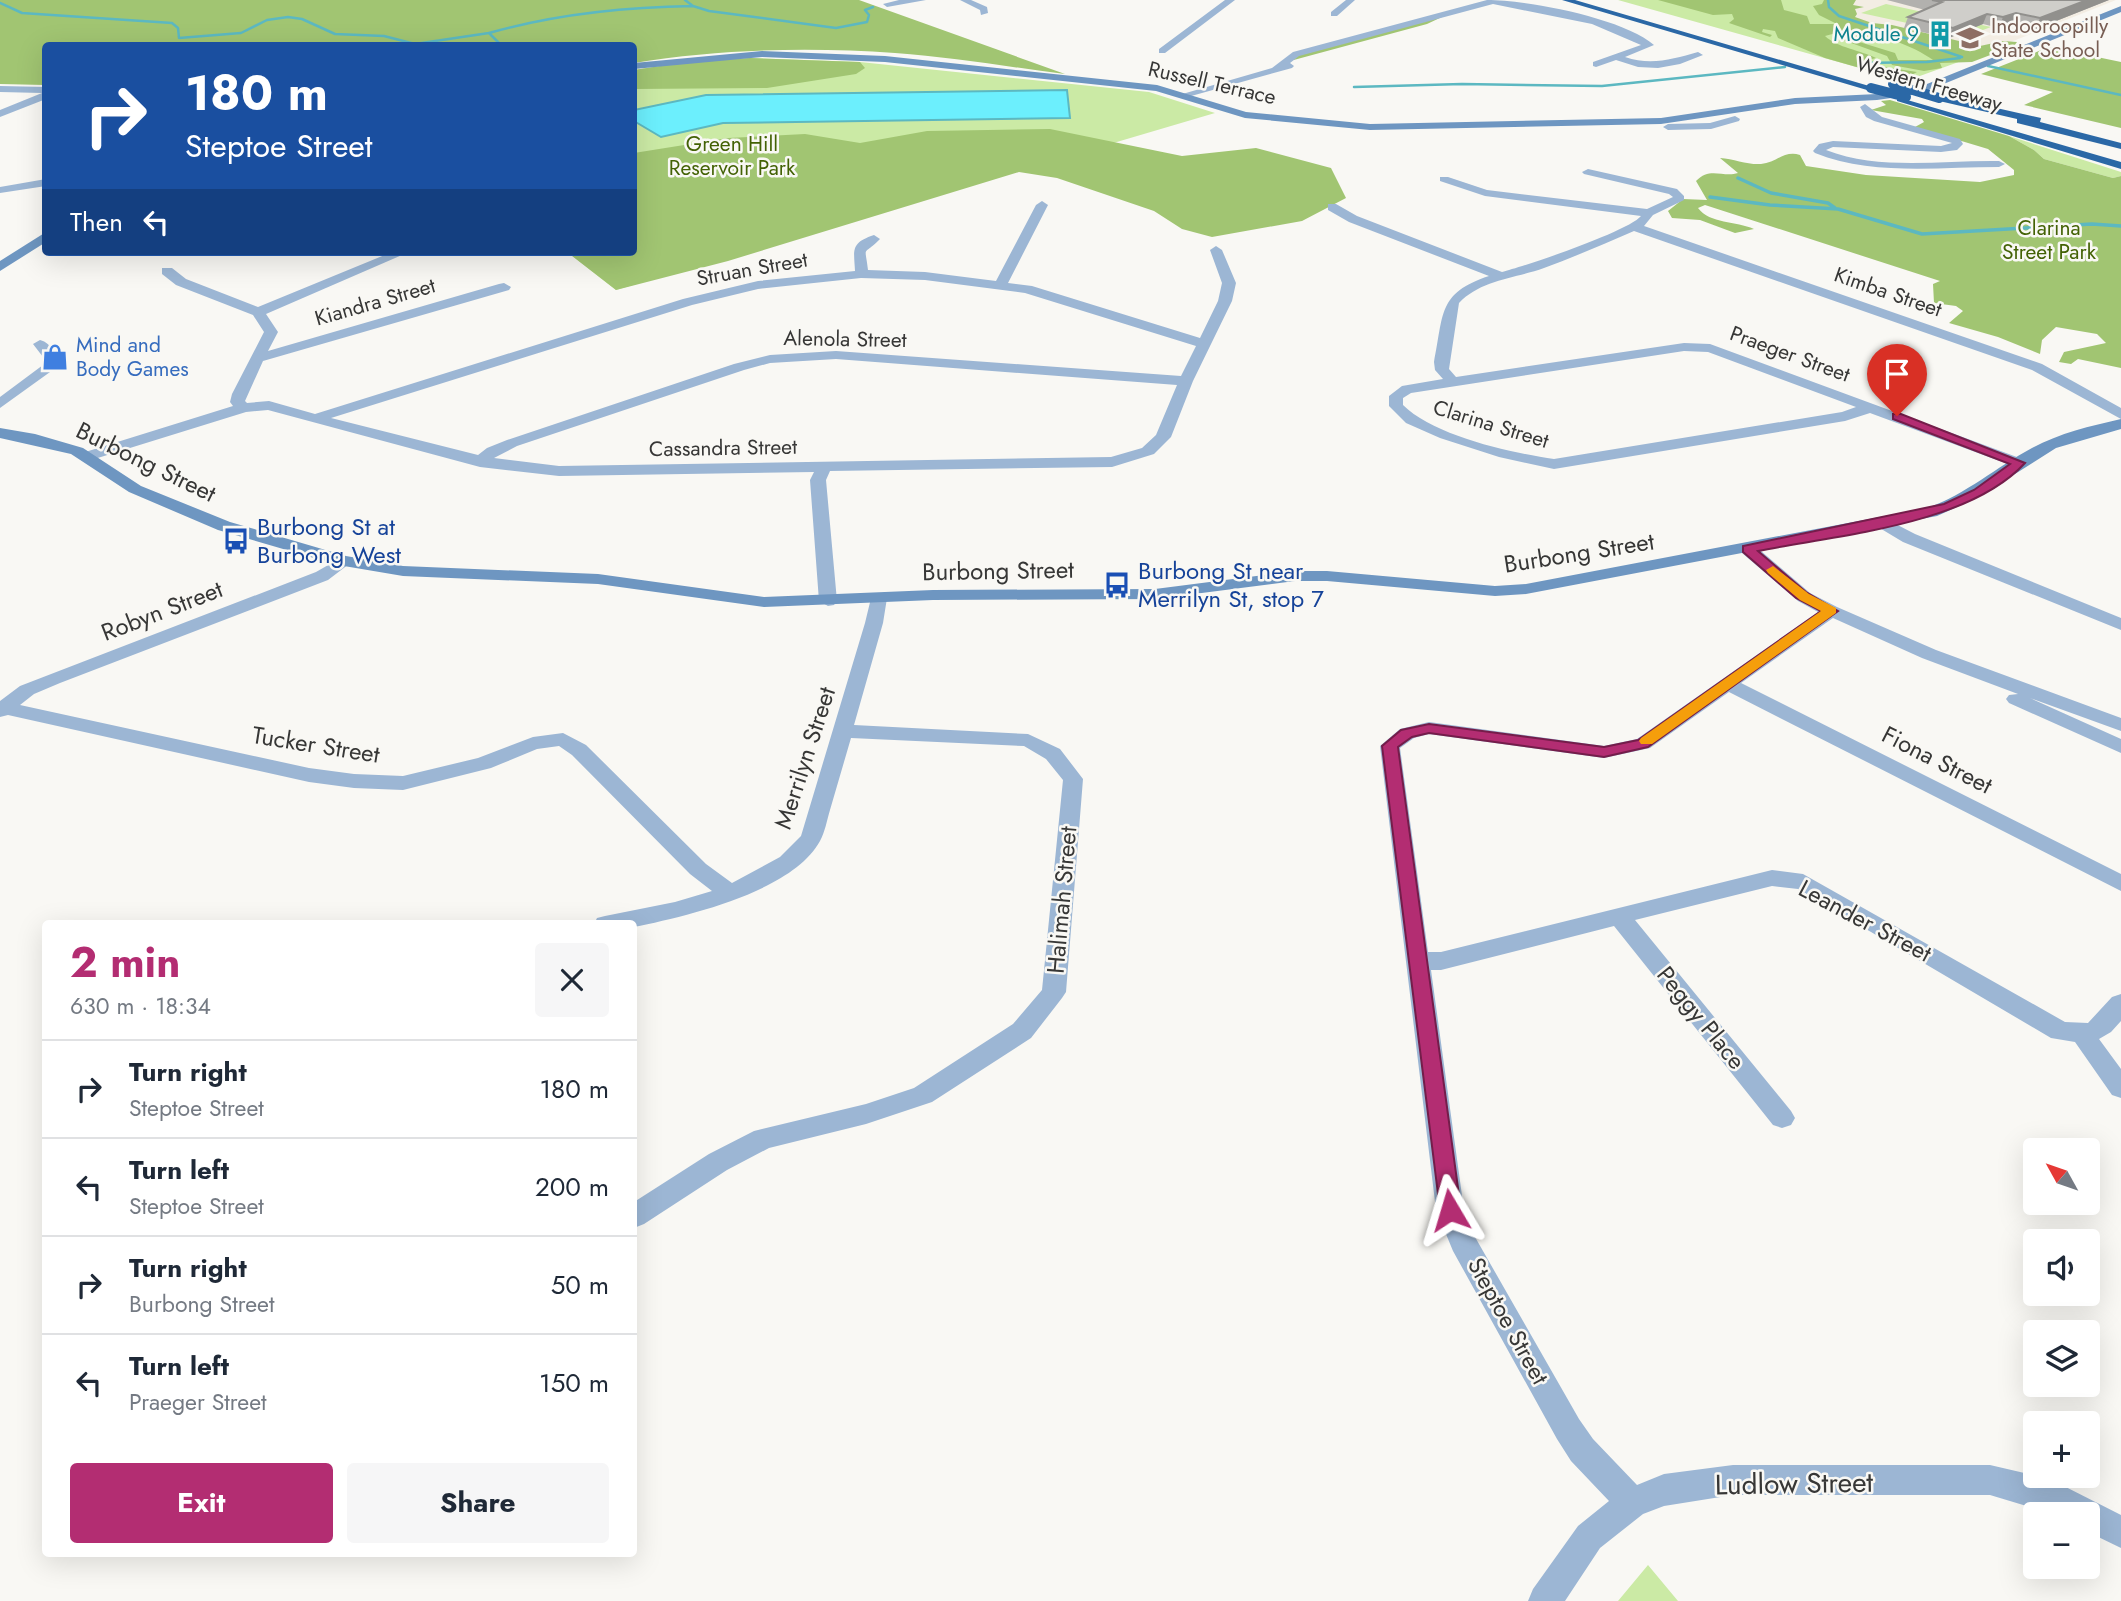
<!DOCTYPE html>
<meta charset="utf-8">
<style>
:root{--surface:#fff;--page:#f6f6f7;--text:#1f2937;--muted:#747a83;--line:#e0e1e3;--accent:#b32d72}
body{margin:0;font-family:Jost,sans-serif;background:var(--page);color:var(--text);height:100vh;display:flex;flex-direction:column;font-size:26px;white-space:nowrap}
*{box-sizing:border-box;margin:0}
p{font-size:23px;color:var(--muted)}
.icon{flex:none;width:38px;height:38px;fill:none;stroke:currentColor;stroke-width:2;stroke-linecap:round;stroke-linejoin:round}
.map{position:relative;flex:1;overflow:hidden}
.drawer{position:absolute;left:42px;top:920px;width:595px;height:637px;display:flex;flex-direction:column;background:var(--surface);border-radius:7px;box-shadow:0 7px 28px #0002}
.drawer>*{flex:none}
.hud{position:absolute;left:42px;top:42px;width:595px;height:214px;border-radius:7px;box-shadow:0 7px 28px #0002;background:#1a4fa0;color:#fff;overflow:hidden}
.needle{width:46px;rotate:310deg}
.buttons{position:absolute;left:2023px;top:1138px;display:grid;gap:14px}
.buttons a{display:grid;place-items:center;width:77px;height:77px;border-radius:7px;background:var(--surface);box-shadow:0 7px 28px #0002;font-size:35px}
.pin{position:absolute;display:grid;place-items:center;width:60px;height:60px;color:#fff;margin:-72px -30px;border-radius:50% 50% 50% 0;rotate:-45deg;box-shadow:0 0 7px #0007}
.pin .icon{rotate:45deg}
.me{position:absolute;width:77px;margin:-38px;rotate:353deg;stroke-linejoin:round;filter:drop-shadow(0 0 5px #0008)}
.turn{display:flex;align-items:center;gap:24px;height:147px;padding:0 28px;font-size:32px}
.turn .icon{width:91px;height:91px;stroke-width:2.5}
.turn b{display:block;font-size:49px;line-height:60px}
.then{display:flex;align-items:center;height:66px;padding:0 28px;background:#0003;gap:14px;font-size:26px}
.round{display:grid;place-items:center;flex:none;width:74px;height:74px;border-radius:7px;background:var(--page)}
.overview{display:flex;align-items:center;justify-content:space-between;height:119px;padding:0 28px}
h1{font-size:42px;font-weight:700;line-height:52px;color:var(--accent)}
.primary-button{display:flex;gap:14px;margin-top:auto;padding:14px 28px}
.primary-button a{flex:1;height:80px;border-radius:7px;background:var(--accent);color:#fff;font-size:28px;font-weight:700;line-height:80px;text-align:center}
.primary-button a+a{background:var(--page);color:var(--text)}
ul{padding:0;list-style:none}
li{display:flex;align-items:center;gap:21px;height:98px;padding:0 28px;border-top:2px solid var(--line)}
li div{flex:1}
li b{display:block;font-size:26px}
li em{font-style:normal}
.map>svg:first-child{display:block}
.built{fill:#f3ede3}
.green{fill:#cbeaa5}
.forest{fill:#a1c572}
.water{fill:#6ceffd;stroke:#5cb8c1;stroke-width:2}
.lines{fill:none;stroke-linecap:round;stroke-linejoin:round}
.stream-far1{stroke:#5cb8c1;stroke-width:2.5}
.stream{stroke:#5cb8c1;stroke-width:3.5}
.street{fill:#9cb6d4;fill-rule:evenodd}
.secondary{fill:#6e96c1;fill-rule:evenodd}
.highway{fill:#2b68a6;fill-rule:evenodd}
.highway-bridge{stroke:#2b68a6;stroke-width:10}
.wall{fill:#b2b1ae}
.shaded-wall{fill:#91908d}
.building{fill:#cfceca;stroke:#91908d;stroke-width:2}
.route{fill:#b32d72;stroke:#741d4a;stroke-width:2}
.slow{fill:#f59e0b}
.labels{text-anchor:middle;stroke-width:5;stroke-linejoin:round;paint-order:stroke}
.far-education-label{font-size:21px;fill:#785e54;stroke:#f9f8f4;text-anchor:start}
.far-culture-label{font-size:21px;fill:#0d838f;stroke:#f9f8f4;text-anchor:end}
.far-street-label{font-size:21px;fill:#373736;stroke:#f9f8f4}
.far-park-label{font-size:21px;fill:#436205;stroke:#f9f8f4}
.far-shop-label{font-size:21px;fill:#366cbe;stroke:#f9f8f4;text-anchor:start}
.street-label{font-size:24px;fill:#373736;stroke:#f9f8f4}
.transit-label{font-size:24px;fill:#164399;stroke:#f9f8f4;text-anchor:start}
.near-street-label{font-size:28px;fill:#373736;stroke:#f9f8f4}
</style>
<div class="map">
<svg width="2121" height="1601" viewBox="0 0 2121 1601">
<rect width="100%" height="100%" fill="#f9f8f4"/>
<path class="built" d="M1839 0H2116L1978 55 1847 17Z"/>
<path class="green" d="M1618 0H1839L1847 17 1978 55 1906 81Z
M1886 4 1991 27 1967 36 1861 13Z
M750 58 860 62 1149 92 1215 113 616 290 567 252H634V70L686 62Z
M2009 136 2121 172V176L2113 178 2044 159 2034 150Z
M1648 1565 1678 1601H1618Z"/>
<path class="forest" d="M0 0H859L1065 74C1009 67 952 57 895 53 808 47 720 49 634 63V46H46L45 85 0 84Z
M1658 0H1781L1784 10 1807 16 1810 24H1837L1819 15 1813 6 1822 4 1824 0H1856L1853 5 1864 7 1855 9 1857 14 1855 17 1872 23 1892 25 1980 46 2003 41 2017 42 2014 46 1972 62 1940 63 1942 68 1924 71 1892 65 1887 56 1843 40V37L1895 53 1898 60H1933C1907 41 1856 25 1825 36 1838 48 1860 50 1876 58L1864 61 1878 66 1917 72 1902 80 1825 58 1778 38 1775 31 1763 29 1762 32 1772 35 1770 37 1729 23 1734 19 1732 14 1713 15Z
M1444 16 1427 24 1290 61 1296 56Z
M2049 47 2121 62V128L2024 105 2053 92 1981 74Z
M750 58 860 62 865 68 856 74 767 88 634 89V70L686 62Z
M1890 100 2009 136 2034 150 2044 159 2113 178 2121 176V368L2078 359 2071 364 2059 362 2064 352 2106 343 2097 334 2056 327 2042 340 2040 354 1998 337 1949 323 1963 311 1956 306 1934 303 1933 284 1940 281 1705 205 1698 208C1710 224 1736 221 1754 229L1735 233 1700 220 1672 218 1668 211 1683 199 1707 200 1696 181C1710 166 1723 178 1738 173L1720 158C1734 159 1748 165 1761 164 1776 163 1784 150 1800 155L1806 166 1866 175 1980 182 2014 175V170L1988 149 1915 127 1924 122 1922 119 1871 110 1886 105 1881 101Z
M1050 129 1182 156 1256 148 1331 168 1346 198 1302 221 1212 237 1182 229 1154 211 1057 178 1019 172 728 261 616 290 567 252H634V153L728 138 805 134 860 143 927 131Z"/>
<path class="water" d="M1067 90 1070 118 723 123 661 137 634 121V110L706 95Z"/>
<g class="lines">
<path class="stream-far1" d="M685 0 693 6 709 11 836 28 867 22 869 15 865 10 873 7
M1828 0 1829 7 1839 16 1962 57
M0 3 22 13 172 23 178 28 179 38 241 33 267 20 288 17 302 19 335 34 384 36 415 44 489 33
M502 46 489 33C556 14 623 7 693 6
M1862 63 1927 62 1960 58
M1988 66 2121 95
M1354 87 1462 84 1602 86 1785 67"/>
<path class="stream" d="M1738 178 1771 193 1828 203 1835 208
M1710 197 1770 205 1838 209 1922 234 2092 224 2121 226"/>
<path class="street" d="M899 0H926L887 7 883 4Z
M960 0H971L987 7 988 13 981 15 980 10Z
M1225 0H1235L1165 53H1159V49Z
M1346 0H1355L1337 16H1331V12Z
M1487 0C1527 0 1623 18 1654 45L1625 57C1651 66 1673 59 1698 52L1703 55 1680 64 1658 68 1638 67 1616 60 1596 67 1593 66V62L1641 45 1592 24 1493 4 1299 56 1290 63 1294 66 1292 68 1184 98 1179 95 1272 68 1293 52Z
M0 86 46 87V99L0 117V110L42 93 0 92Z
M1865 104 1882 117 1960 139 1963 144 1957 150 1941 152 1833 147 1826 150C1879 171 1943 160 1999 161L2005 164 1999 167C1938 167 1873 176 1815 153L1813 151 1819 144 1833 141 1941 146 1952 143 1874 121 1866 117 1860 107Z
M1735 116 1740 119 1739 121 1711 129 1668 130 1663 127 1668 124 1710 123Z
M1588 169 1677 189 1684 196V200L1653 215 1644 226 2042 364 2121 408V419L2032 370 1634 231C1604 244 1574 257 1544 268 1516 278 1480 280 1459 303L1449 369 1456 377 1684 343 1710 344 2025 460 2027 463 2025 466H2013L1870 413 1845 421 1554 469 1499 457 1440 438 1406 423 1389 406V396L1402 386 1443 379 1435 370 1434 362C1444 315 1437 293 1489 276L1349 222 1328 210V204H1336L1357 216 1502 272C1526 266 1629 231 1641 216L1485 196 1440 181V177H1448L1487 190 1647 209 1673 197 1669 194 1584 174 1582 172ZM1684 351 1708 352 1856 407 1842 412 1554 459C1512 453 1434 436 1403 405V398L1411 393Z
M46 179V186L0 193V187Z
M1042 201 1048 205 1008 283 1032 286 1200 338 1218 301 1222 283 1210 250 1216 246 1222 250 1236 283 1232 301 1193 381 1171 437 1154 454 1112 467 830 471 826 480 837 601 834 605 828 606 819 601 810 480 814 472 559 476 480 467 268 410 246 412 88 461 80 456 82 453 233 406 230 402 232 394 264 332 253 315 176 285 162 274V268H172L186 279 258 307 392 252H409L266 314 278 332 268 351 499 284 504 283 511 287 509 290 263 361 245 401 247 403 269 401 315 414 683 299 758 281 855 271C854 250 850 243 874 235L880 239C862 257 865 244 868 270L925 272 996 281 1036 205ZM861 278 925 280 1025 293 1196 346 1181 376 836 351 770 355 734 364 507 440 487 448 478 455 331 418 692 305 758 289ZM836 359 1177 385 1156 435 1142 448 1111 457 559 466 494 458 517 446 744 370 770 363Z
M40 340C52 343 57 356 57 367L0 408V397L43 365V357L33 344Z
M1884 518 1915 534 2121 618V630L1903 542 1878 527 1876 523Z
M1748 544 1754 545 1810 593 1837 607 1936 650 2121 718V731L2030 698 2121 739V753L2009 703 2006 699 2009 695 2018 694 1922 658 1833 618 1741 683 2121 874V891L1729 692 1650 748 1604 758 1429 734 1414 738 1400 748 1428 952H1441L1772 870 1803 874 2065 1022 2088 1023 2112 997 2121 994V1021L2111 1032 2099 1039 2121 1069V1098L2112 1095 2075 1042 2051 1038 1798 889 1772 886 1635 920 1791 1111 1795 1118 1791 1125 1782 1128 1773 1125 1614 926 1441 970H1431L1464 1210 1475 1237 1579 1419 1593 1439 1637 1485 1664 1474 1733 1465H1990L2050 1479 2121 1515V1548L2088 1532V1514H2053L1990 1495H1733L1664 1506 1643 1514 1600 1548 1565 1601H1528L1533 1589 1578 1526 1609 1501 1571 1461 1557 1439 1453 1251 1436 1210 1380 746 1400 729 1429 722 1604 746 1637 739 1818 612 1798 601 1742 553 1739 549Z
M344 556 353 561 328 580 60 683 34 694 20 705 309 768 354 774 403 776 478 758 533 737 563 733 586 745 706 864 732 883 780 857 801 836 865 623 872 594H884L887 598 883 623 854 725 1028 734 1060 749 1083 779 1066 992 1062 998 1031 1038 932 1102 866 1124 769 1148 727 1170 644 1224 634 1228V1202L709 1154 754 1131 866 1104 914 1088 1013 1024 1042 990 1063 780 1046 759 1024 746 851 738C844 762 837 786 830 810 827 820 825 832 820 841 792 892 687 916 634 927V924H594L597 918 605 916 675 902 712 891 690 874 572 755 559 746 537 749 491 768 403 790 354 788 309 782 8 715 0 717V701L20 686 316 572Z"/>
<path class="secondary" d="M2121 6V12L1919 94 1877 100 1795 104 1661 124 1370 130 1245 118 1156 91 885 62 762 57 634 69V63L762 51 885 56 1157 85 1246 112 1370 124 1661 118 1795 98 1877 94 1917 88Z
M46 232V242L0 271V261Z
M2121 419V429L2056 448 1977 498 1937 516 1526 594 1495 596 1327 581H1295L1155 599 933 600 764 607 598 584 403 576 338 565 218 530 129 492 71 454 0 438V428L35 434 83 448 141 486 230 522 346 556 403 566 598 574 764 597 933 590 1155 589 1295 571H1327L1495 586 1526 584 1927 508C1967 494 1996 467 2032 448 2060 433 2090 426 2121 419Z"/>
<path class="highway" d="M1562 0H1575L1876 88 1867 90Z
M1939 95 2041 118 2040 122 2121 143V149L2017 123V119L1935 100 1934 98Z
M1897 97 2121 162V169L1897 101Z"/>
<path class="highway-bridge" d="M1893 84 1939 98
M1871 88 1906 97"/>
</g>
<path class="wall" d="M1887 0H2109L2036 29 2012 24 1999 28 1983 24 1949 38 1904 28 1908 17 1925 10Z"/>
<path class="shaded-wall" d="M2087 0H2109L2036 29 2040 18Z
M2016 13 2012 24 1999 28 2003 17Z
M1987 14 1983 24 1949 38 1953 28Z"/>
<path class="building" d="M1932 0H2087L2040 18 2016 13 2003 17 1987 14 1953 28 1908 17 1942 2Z"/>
<path class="route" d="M1893 414H1901L2025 463C1968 525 1838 535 1758 551L1806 592 1838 611 1648 747 1604 757 1429 733 1412 737 1398 747 1461 1210 1458 1216 1450 1219 1443 1216 1440 1210 1382 746 1401 730 1429 724 1604 747 1638 740 1821 611 1796 598 1743 552V546L1944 504 1974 490 2010 464 1893 419Z"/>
<path class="slow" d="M1773 566 1809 594 1836 608V613L1652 744H1641L1639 741 1641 738 1821 611 1800 600 1768 573 1766 570Z"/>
<defs>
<g id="building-bare" transform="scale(2.1)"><path d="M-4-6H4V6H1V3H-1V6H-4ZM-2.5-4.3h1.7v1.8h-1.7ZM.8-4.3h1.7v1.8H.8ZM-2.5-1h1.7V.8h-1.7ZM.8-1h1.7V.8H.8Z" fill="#0f9aa8" stroke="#f9f8f4" stroke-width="2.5" paint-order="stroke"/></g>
<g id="school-bare" transform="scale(2.1)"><path d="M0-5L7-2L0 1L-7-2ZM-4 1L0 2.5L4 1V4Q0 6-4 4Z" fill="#8d6e63" stroke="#f9f8f4" stroke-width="2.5" paint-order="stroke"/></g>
<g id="shop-bare" transform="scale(2.1)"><path d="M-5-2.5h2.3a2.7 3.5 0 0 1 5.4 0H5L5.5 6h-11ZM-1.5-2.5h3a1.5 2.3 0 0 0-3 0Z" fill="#3f7fe0" stroke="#f9f8f4" stroke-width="2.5" paint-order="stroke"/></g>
<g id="bus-bare" transform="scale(2.1)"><path d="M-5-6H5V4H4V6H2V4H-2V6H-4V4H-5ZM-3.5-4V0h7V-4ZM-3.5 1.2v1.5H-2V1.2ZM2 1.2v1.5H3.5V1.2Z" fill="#1a4fb4" stroke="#f9f8f4" stroke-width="2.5" paint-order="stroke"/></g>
</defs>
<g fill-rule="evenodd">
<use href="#building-bare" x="1940" y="34"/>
<use href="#school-bare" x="1970" y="38"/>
<use href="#shop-bare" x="55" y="357"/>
<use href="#bus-bare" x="236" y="541"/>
<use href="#bus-bare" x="1117" y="585"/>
</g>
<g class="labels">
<g class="far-education-label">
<text x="1991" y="33">Indooroopilly<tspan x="1991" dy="24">State School</tspan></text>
</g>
<g class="far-culture-label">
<text x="1919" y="41">Module 9</text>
</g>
<g class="far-street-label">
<text transform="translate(1212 83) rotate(13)" y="7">Russell Terrace</text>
<text transform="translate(1929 84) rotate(16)" y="7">Western Freeway</text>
<text transform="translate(752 269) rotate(-10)" y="7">Struan Street</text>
<text transform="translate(1888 292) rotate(19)" y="7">Kimba Street</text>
<text transform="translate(375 302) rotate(-16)" y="7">Kiandra Street</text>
<text transform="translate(845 339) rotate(1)" y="7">Alenola Street</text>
<text transform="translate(1790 354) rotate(20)" y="7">Praeger Street</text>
<text transform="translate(1491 424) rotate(17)" y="7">Clarina Street</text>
<text transform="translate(723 448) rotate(-1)" y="7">Cassandra Street</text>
</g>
<g class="far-park-label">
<text x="732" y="151">Green Hill<tspan x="732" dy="24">Reservoir Park</tspan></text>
<text x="2049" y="235">Clarina<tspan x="2049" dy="24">Street Park</tspan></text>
</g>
<g class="far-shop-label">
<text x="76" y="352">Mind and<tspan x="76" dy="24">Body Games</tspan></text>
</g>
<g class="street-label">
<text transform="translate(146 462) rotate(26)" y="8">Burbong Street</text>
<text transform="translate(1579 553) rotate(-9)" y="8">Burbong Street</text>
<text transform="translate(998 571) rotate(-1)" y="8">Burbong Street</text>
<text transform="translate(162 611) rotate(-21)" y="8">Robyn Street</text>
<text transform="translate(316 745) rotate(9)" y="8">Tucker Street</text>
<text transform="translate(805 758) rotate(-72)" y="8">Merrilyn Street</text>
<text transform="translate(1937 760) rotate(27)" y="8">Fiona Street</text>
<text transform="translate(1062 900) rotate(-85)" y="8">Halimah Street</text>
<text transform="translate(1865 921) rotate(28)" y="8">Leander Street</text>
<text transform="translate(1701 1018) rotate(51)" y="8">Peggy Place</text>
<text transform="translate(1508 1321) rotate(61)" y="8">Steptoe Street</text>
</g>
<g class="transit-label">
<text x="257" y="535">Burbong St at<tspan x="257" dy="28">Burbong West</tspan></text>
<text x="1138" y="579">Burbong St near<tspan x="1138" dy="28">Merrilyn St, stop 7</tspan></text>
</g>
<g class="near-street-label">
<text transform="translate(1794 1483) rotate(-1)" y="10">Ludlow Street</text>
</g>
</g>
</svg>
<div class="buttons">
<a><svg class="needle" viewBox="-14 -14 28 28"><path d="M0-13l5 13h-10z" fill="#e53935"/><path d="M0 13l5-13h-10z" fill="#747a83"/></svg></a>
<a><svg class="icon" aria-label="sound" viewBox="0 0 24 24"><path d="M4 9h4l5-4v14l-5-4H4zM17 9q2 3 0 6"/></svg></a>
<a><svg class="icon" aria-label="layers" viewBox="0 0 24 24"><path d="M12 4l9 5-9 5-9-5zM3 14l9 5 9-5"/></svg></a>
<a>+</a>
<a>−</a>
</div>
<div class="pin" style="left:1897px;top:416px;background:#d93025"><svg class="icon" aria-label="arrive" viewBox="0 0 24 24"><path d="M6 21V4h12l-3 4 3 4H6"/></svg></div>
<svg class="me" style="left:1450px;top:1210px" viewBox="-20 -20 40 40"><path d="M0-17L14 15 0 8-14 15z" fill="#b32d72" stroke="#fff" stroke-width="4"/></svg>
<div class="hud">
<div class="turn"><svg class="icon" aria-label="right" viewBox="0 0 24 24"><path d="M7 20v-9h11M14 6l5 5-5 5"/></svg><div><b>180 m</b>Steptoe Street</div></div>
<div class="then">Then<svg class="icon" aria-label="left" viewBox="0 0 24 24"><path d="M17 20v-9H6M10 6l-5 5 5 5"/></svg></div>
</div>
<section class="drawer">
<div class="overview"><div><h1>2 min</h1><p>630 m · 18:34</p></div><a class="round"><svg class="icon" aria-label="close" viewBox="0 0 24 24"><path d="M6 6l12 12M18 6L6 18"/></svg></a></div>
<ul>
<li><svg class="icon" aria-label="right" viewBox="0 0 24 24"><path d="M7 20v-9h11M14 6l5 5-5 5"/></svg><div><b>Turn right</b><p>Steptoe Street</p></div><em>180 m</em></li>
<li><svg class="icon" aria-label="left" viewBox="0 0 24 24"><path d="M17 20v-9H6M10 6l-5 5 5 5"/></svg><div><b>Turn left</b><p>Steptoe Street</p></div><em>200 m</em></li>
<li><svg class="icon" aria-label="right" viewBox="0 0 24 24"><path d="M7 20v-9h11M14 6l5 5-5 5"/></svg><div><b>Turn right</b><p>Burbong Street</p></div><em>50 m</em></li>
<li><svg class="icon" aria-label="left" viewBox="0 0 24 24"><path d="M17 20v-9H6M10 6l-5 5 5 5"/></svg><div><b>Turn left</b><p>Praeger Street</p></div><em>150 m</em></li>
</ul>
<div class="primary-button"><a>Exit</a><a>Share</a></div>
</section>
</div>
